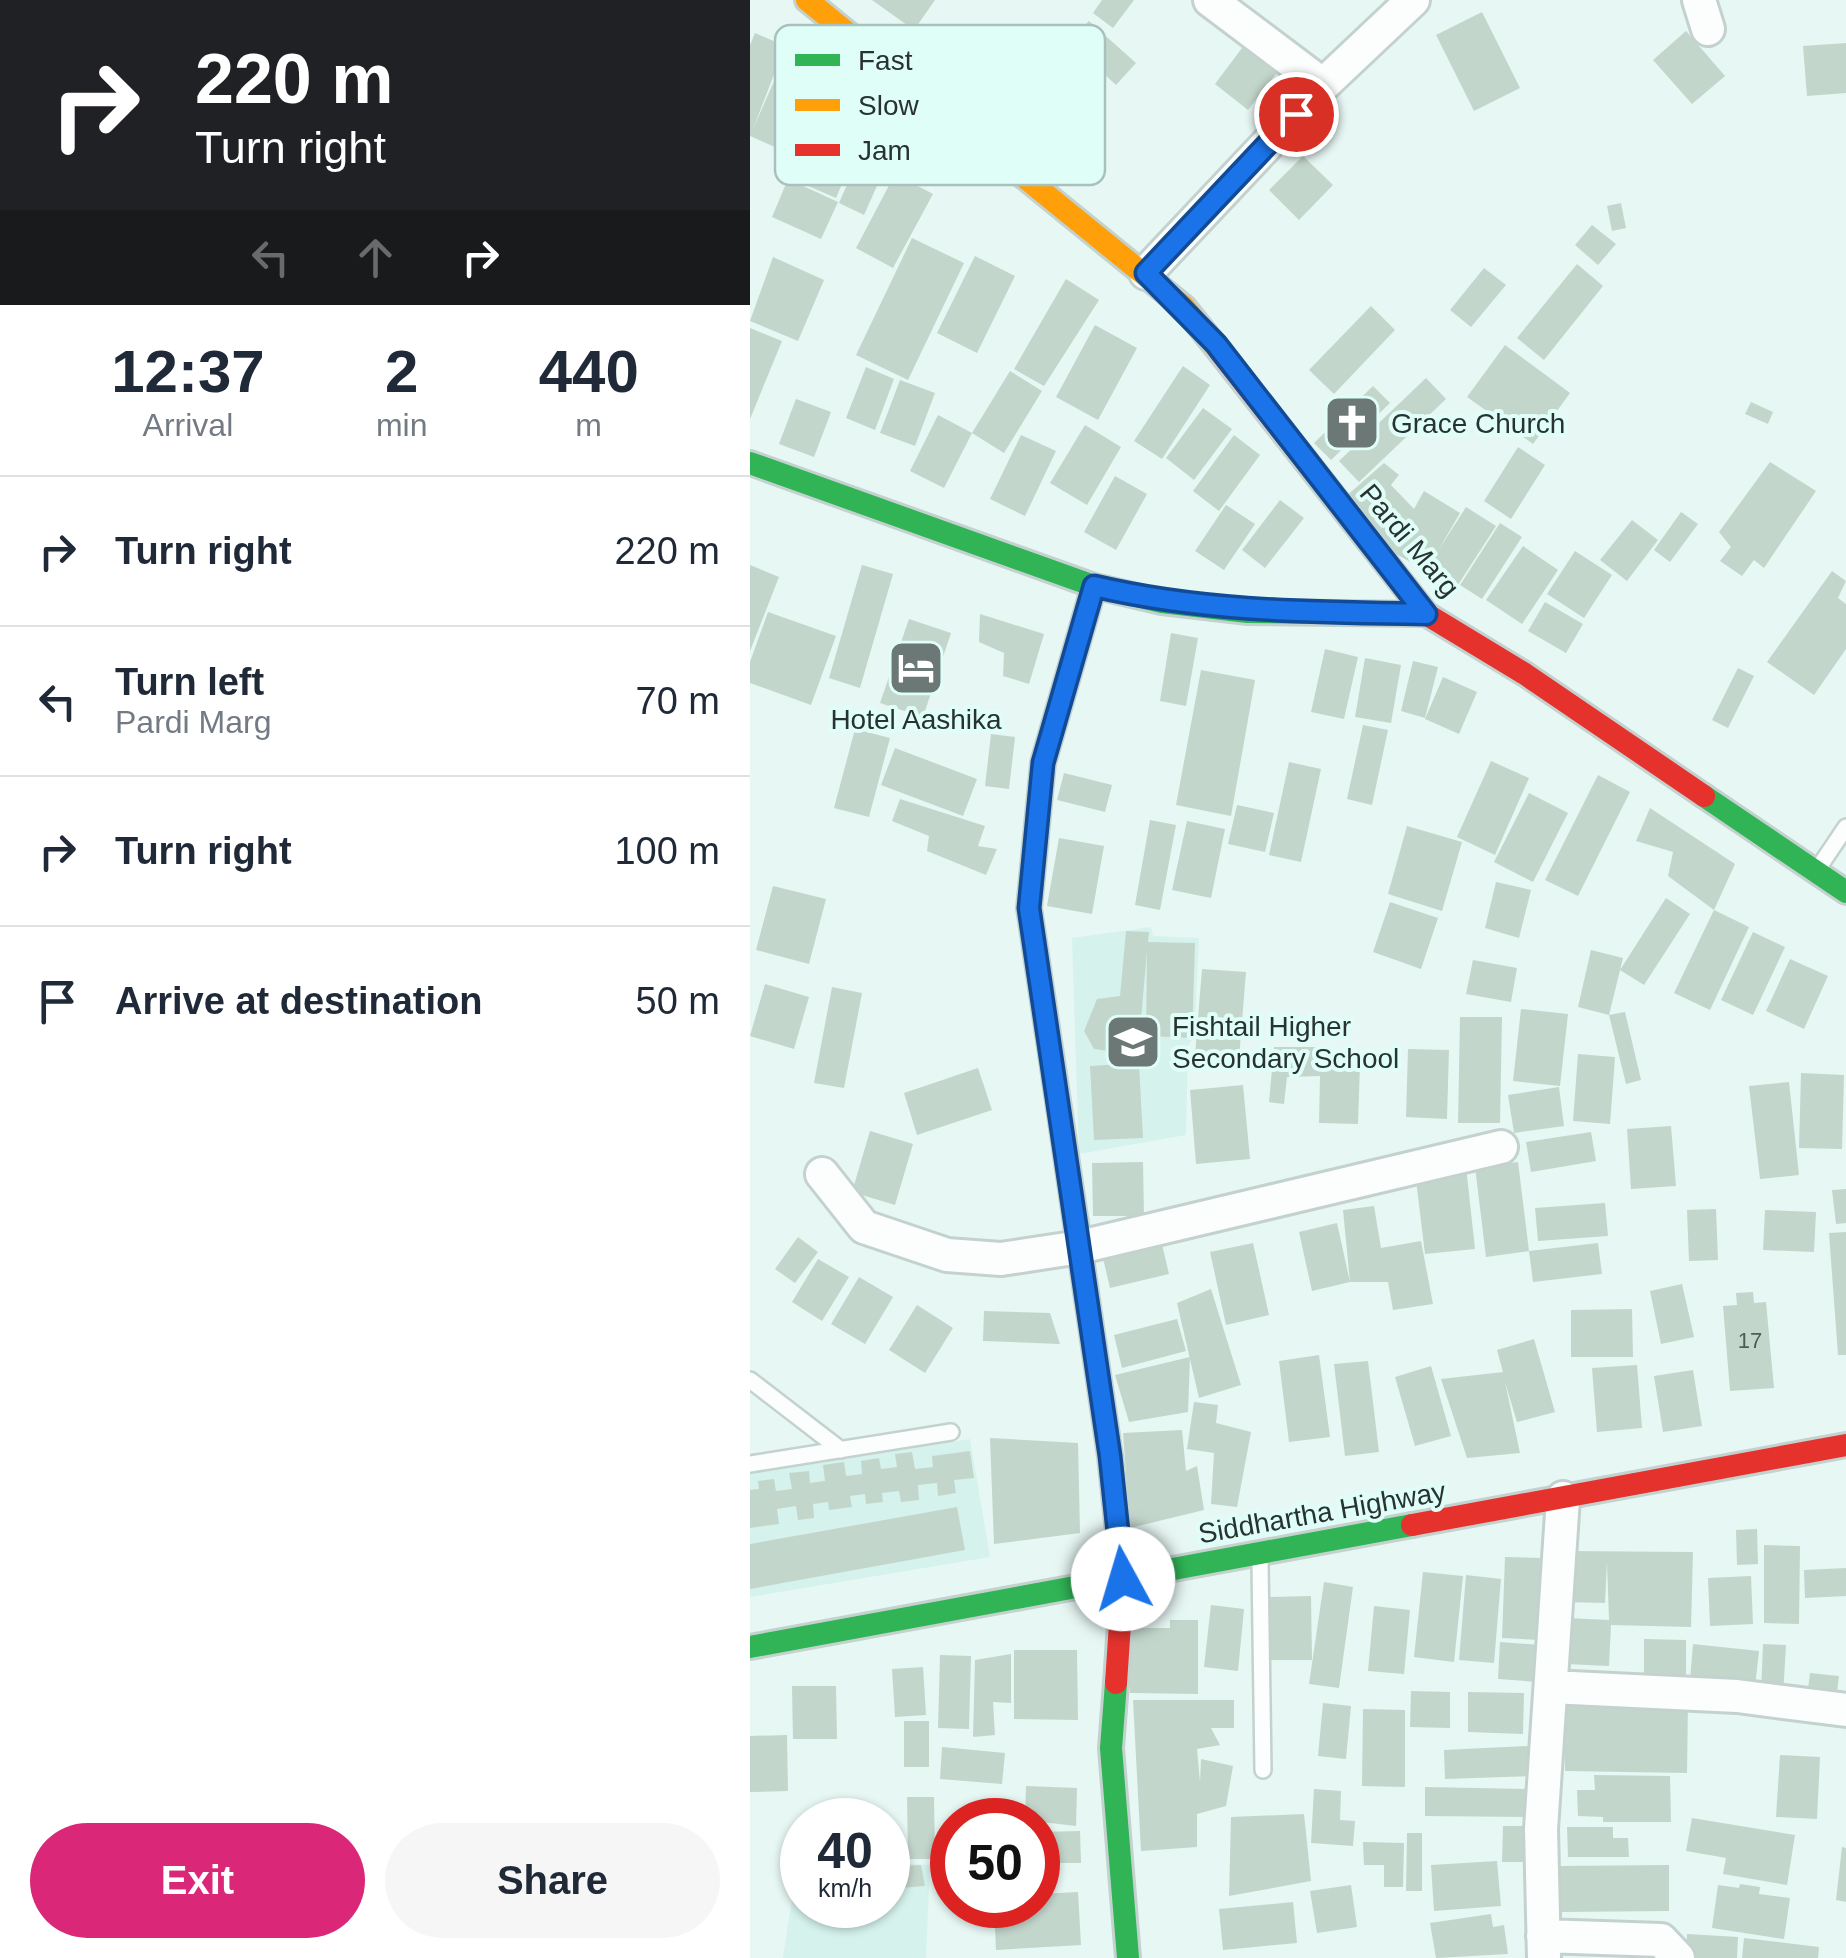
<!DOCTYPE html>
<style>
:root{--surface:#fff;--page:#f6f6f7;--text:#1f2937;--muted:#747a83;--line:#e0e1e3;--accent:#db2777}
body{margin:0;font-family:Helvetica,sans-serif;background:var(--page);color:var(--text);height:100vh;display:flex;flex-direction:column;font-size:38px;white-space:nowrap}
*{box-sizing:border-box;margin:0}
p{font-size:32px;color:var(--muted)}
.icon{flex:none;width:55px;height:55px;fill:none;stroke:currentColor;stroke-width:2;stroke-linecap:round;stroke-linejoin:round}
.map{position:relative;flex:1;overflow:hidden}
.panel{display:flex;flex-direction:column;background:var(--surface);width:750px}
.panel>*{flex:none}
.hud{background:#202124;color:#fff;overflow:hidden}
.speed{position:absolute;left:30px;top:1798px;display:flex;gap:20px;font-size:50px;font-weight:700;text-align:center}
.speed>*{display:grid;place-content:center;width:130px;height:130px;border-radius:50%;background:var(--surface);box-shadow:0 2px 8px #0004;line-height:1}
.speed small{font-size:25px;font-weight:400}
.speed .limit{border:15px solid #d22;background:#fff;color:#111}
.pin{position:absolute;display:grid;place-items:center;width:85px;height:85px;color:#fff;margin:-42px;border:5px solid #fff;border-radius:50%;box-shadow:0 2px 10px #0007}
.me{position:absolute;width:110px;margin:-55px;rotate:354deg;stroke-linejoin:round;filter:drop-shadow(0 0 8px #0008)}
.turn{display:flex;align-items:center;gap:35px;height:210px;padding:0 30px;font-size:45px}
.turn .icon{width:130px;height:130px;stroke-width:2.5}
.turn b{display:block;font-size:70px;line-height:85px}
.lanes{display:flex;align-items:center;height:95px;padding:0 30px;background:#0003;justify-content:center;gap:50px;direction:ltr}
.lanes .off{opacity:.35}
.eta{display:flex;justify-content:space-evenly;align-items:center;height:170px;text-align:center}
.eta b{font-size:60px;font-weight:600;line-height:70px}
.cta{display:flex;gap:20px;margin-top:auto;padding:20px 30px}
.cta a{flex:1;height:115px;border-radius:60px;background:var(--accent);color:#fff;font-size:40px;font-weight:600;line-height:115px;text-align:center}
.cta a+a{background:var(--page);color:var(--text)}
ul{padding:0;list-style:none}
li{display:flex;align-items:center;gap:30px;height:150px;padding:0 30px;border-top:2px solid var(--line)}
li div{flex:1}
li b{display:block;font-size:38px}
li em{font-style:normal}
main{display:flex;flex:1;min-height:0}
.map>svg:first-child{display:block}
.built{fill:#d6f2ed}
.building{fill:#c3d6cc}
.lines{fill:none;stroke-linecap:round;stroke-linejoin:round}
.lane-casing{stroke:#c4d2cf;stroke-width:20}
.street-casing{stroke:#c4d2cf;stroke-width:38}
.fast-casing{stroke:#c4d2cf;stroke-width:28}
.slow-casing{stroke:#c4d2cf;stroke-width:28}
.jam-casing{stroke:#c4d2cf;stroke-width:28}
.lane{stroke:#fbfefd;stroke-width:15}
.street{stroke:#fbfefd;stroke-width:32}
.fast{stroke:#30b455;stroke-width:22}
.slow{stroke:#ff9f0a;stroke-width:22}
.jam{stroke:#e5322d;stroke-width:22}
.route-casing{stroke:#114b97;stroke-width:25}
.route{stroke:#1a73e8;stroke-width:18}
.labels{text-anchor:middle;stroke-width:8;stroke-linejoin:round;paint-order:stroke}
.number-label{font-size:22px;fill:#4f5c58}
.poi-label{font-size:28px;fill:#283331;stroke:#e0fef8;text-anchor:start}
.street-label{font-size:28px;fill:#283331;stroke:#e0fef8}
.key{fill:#e0fef8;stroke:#a9c1bc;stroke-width:2.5}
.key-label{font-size:28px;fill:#283331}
</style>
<main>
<section class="panel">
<div class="hud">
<div class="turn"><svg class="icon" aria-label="right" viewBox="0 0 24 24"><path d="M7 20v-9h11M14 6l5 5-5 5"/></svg><div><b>220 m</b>Turn right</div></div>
<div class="lanes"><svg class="icon off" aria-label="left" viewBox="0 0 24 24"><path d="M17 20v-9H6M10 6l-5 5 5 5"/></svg><svg class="icon off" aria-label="ahead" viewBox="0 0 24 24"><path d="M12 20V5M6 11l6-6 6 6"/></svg><svg class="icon" aria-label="right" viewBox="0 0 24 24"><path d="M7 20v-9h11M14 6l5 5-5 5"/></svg></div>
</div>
<div class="eta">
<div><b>12:37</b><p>Arrival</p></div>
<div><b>2</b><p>min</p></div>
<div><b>440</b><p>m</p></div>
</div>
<ul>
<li><svg class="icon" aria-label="right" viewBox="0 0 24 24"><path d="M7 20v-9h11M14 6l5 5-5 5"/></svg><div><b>Turn right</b></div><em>220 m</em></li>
<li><svg class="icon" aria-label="left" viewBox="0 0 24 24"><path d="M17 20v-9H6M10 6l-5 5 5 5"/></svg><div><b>Turn left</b><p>Pardi Marg</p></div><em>70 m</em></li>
<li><svg class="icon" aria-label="right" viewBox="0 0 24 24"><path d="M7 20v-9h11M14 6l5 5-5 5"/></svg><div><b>Turn right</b></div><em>100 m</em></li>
<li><svg class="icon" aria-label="arrive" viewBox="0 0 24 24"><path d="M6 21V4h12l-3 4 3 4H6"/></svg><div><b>Arrive at destination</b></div><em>50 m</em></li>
</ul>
<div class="cta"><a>Exit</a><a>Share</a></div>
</section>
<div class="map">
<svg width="1096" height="1958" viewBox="0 0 1096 1958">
<rect width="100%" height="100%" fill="#e7f7f4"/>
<path class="built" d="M401 927 403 936 449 938 444 1038 438 1045 436 1135 329 1154 322 938Z
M220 1439 240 1557 0 1597V1474Z
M48 1859H52V1905H138V1863L180 1865 176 1958H33Z"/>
<path class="building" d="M122 0H185L164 30Z
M352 0H384L363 28 343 13Z
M732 12 770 88 724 111 686 35Z
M339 21 386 63 366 85 319 42Z
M936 31 975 76 942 104 903 60Z
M5 33 35 46 3 129 42 40 69 52 27 148 0 136V45Z
M501 36 535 62 498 110 465 84Z
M1096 43V93L1057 96 1053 46Z
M96 91 126 104 86 198 56 185Z
M129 111 155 123 114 215 89 203Z
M553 156 583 185 549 220 519 190Z
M145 174 183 194 143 268 106 248Z
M38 179 88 202 71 239 22 217Z
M871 203 876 228 862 231 857 206Z
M842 225 866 244 848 265 825 245Z
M162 238 214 263 158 380 106 355Z
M225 256 265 276 227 353 187 333Z
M23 257 74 280 48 341 0 321Z
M827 264 853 286 794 360 767 338Z
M734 268 756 285 721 327 700 310Z
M316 279 349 300 294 386 264 369Z
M621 306 645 330 584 394 559 370Z
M345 325 387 348 348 420 306 397Z
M0 328 32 341 0 419Z
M755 345 820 393 783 444 717 397Z
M433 366 460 385 412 459 384 441Z
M116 367 144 379 125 430 96 418Z
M260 371 292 391 254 453 222 433Z
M676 378 696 399 609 482 589 461Z
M150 380 185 393 165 446 130 433Z
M623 386 640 403 581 460 564 443Z
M46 399 81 412 64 457 29 444Z
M1001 402 1023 412 1018 424 995 414Z
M453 408 482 429 444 480 416 458Z
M188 415 222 433 194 488 160 471Z
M335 425 371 447 337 505 300 483Z
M271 435 306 451 275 516 240 499Z
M484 435 510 455 469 511 443 491Z
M768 447 795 465 761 519 734 501Z
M1020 462 1066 491 1014 568 1004 560 992 576 970 561 981 547 969 532Z
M634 463 649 475 641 485 664 509 674 491 710 513 688 551 716 507 746 526 706 588 639 550 594 498Z
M365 476 397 494 366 550 334 532Z
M530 500 554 518 515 568 492 550Z
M476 505 505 524 474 570 445 551Z
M931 512 948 524 920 562 904 550Z
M882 520 908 540 877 581 850 560Z
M750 523 772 537 732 599 710 585Z
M773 546 808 570 772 624 736 600Z
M825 551 862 575 834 618 797 594Z
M0 565 29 577 0 651Z
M112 565 143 574 110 688 79 678Z
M1082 571 1096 581 1088 598 1096 604V649L1064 695 1017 662Z
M795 602 833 624 816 653 778 631Z
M18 612 86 636 61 705 0 683V662Z
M230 614 294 634 279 684 253 676 254 653 229 642Z
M159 619 201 633 173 717 130 703Z
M421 633 448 638 436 706 410 701Z
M575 649 608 657 594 719 561 712Z
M615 658 651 665 641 723 605 717Z
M663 661 688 667 675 718 651 711Z
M988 668 1004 676 978 728 962 720Z
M451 670 505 680 481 816 426 805Z
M693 677 727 692 709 734 675 719Z
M613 725 638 730 622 805 597 799Z
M105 729 140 738 119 817 84 808Z
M241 734 265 737 259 789 235 786Z
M145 748 227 779 213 816 131 785Z
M741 761 779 778 745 855 707 837Z
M539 762 571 769 551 862 519 855Z
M314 773 362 785 355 812 307 800Z
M848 775 880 792 828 896 795 880Z
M779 793 818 813 783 882 744 862Z
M150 799 235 826 228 846 247 849 236 875 177 851 179 836 142 821Z
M487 805 524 813 515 852 478 844Z
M900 808 985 864 964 910 918 876 923 852 886 841Z
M400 820 426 825 410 910 385 905Z
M437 821 475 829 461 898 422 890Z
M657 826 712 842 692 911 638 894Z
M309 838 354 846 342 914 297 906Z
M746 882 781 890 769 938 735 928Z
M23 886 76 899 59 964 6 950Z
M916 898 940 914 894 985 870 970Z
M640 902 688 918 671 969 623 952Z
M964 910 999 927 960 1010 924 993Z
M376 931 399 932 398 942 445 943 442 1038 396 1036 397 951 388 1055 344 1049 334 1031 347 999 370 996Z
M1003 932 1035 947 1003 1015 971 1000Z
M841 950 873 958 859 1015 828 1007Z
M1040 959 1078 976 1054 1029 1016 1011Z
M723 960 767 968 761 1002 716 994Z
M452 969 496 972 489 1058 445 1055Z
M15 984 59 997 44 1049 0 1036Z
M82 987 112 993 94 1088 64 1083Z
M771 1009 818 1014 810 1086 763 1081Z
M875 1012 891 1080 876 1084 859 1015Z
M710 1017H752L750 1123H708Z
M524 1047H569L570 1062 610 1064 608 1124 569 1123 570 1076 537 1077 534 1104 519 1102Z
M658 1049 699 1050 697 1119 656 1117Z
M828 1054 865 1057 860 1124 823 1121Z
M389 1063 393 1138 344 1140 340 1066Z
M228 1068 242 1110 167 1135 154 1093Z
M1051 1073 1094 1075 1092 1149 1049 1148Z
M1039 1082 1049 1175 1010 1179 999 1086Z
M493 1085 500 1159 446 1164 440 1090Z
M809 1087 814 1126 764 1133 758 1095Z
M921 1126 926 1186 881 1189 877 1129Z
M120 1131 163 1144 145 1205 102 1192Z
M841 1132 846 1161 781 1172 776 1142Z
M393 1162 394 1216H343L342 1163Z
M768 1162 779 1251 736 1257 725 1167Z
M716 1166 725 1249 675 1254 665 1172Z
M1096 1189V1223L1086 1224 1082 1190Z
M855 1203 858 1236 788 1241 785 1208Z
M624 1206 631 1248 671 1241 683 1304 643 1310 638 1282H600L593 1210Z
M966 1209 968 1260 939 1261 937 1210Z
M1015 1210 1066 1212 1064 1252 1013 1250Z
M587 1223 600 1282 562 1291 549 1232Z
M1096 1232V1355H1088L1079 1233Z
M410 1236 419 1274 360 1288 351 1250Z
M48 1237 68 1252 45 1283 25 1269Z
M503 1243 519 1315 476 1325 460 1252Z
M848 1243 852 1274 783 1282 779 1251Z
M68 1259 99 1277 72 1321 42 1302Z
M109 1277 143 1297 115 1344 81 1324Z
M932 1284 944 1337 911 1344 900 1291Z
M461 1289 491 1385 449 1398 427 1303Z
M1003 1292 1004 1303 1016 1302 1024 1388 980 1391 973 1306 987 1305 986 1293Z
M167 1305 203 1328 175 1373 139 1350Z
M882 1309 883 1357H821V1310Z
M234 1311 300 1313 310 1344 233 1341Z
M427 1319 436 1351 372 1368 364 1335Z
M784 1339 805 1412 767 1422 755 1382 770 1453 717 1458 691 1379 753 1372 747 1350Z
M569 1355 580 1437 539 1442 529 1361Z
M440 1357 438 1412 379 1422 365 1375Z
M618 1361 629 1452 595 1456 584 1364Z
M887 1365 892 1428 847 1432 842 1368Z
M681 1366 701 1436 665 1446 645 1377Z
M943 1370 952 1426 913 1432 904 1376Z
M444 1402 468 1405 466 1423 501 1432 487 1507 461 1504 464 1453 437 1449Z
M432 1430 436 1471 447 1466 454 1510 380 1528 373 1433Z
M240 1438 328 1443 330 1533 244 1544Z
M220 1451 224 1478 204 1480 206 1493 188 1496 187 1483 168 1485 169 1500 151 1502 149 1491 132 1493 133 1502 116 1504 115 1494 100 1496 102 1507 79 1510 78 1502 63 1504 64 1518 48 1520 46 1506 27 1509 29 1524 0 1528V1490L9 1489 8 1481 24 1479 26 1491 42 1489 39 1473 59 1471 60 1483 75 1481 73 1465 94 1462 96 1476 112 1474 111 1461 129 1458 131 1469 147 1467 145 1454 162 1452 165 1469 183 1467 182 1456Z
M207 1507 215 1550 0 1589V1544Z
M1007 1529 1008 1564 987 1565 986 1530Z
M1014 1545 1050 1546 1049 1624 1014 1623Z
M817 1551 943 1552 941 1627 861 1625 859 1666 816 1664 817 1618 859 1620 857 1562 855 1603 815 1602Z
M755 1557 794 1558 791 1640 752 1638Z
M1096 1568V1596L1055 1598 1054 1570Z
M673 1572 713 1576 704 1662 664 1657Z
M716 1575 751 1579 744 1663 709 1660Z
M1001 1576 1003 1624 960 1626 958 1578Z
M574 1582 603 1587 589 1688 559 1684Z
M561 1596 562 1660H520L519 1597Z
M461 1605 494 1609 488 1671 454 1667Z
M624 1606 660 1610 654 1674 618 1671Z
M420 1620H448V1694L380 1693V1628H420Z
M894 1639 936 1640V1684L894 1683Z
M750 1642 791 1645 789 1682 748 1679Z
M943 1644 1009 1651 1005 1687 940 1680Z
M1013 1644 1036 1645 1033 1696 1011 1695Z
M264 1650H327L328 1720 264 1719Z
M261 1654V1703L243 1702 245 1735 223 1737 225 1660Z
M190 1655 221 1656 219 1729 188 1728Z
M173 1667 176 1715 145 1717 142 1669Z
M1060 1673 1089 1676 1086 1700 1057 1697Z
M42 1686H86L87 1739H43Z
M661 1691 700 1692V1728L660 1727Z
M718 1692 774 1693 773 1734 718 1732Z
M383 1700H484V1728H461L470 1745 447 1749 450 1782 451 1759 483 1766 476 1806 447 1814V1847L391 1851Z
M815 1700 938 1702 937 1773 815 1771Z
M573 1703 601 1706 596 1759 568 1756Z
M613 1709 655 1710V1787L612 1786Z
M154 1721H179V1767H154Z
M37 1735 38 1791 0 1792V1736Z
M778 1746 780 1776 695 1779 694 1750Z
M192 1747 255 1753 252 1784 190 1779Z
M1030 1755 1070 1757 1067 1819 1026 1817Z
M844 1775 920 1776 921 1822H853V1817L828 1816 827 1790H845Z
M276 1786 327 1788 326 1826 275 1820Z
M675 1787 782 1789V1817L675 1816Z
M564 1789 591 1791 590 1820 605 1821 603 1846 561 1843Z
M157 1797H184L185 1859H158Z
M554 1814 561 1881 479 1896 481 1817Z
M942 1818 1045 1835 1037 1885 973 1874 976 1858 936 1851Z
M753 1826H783V1862H752Z
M817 1827H863V1838H878L879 1857H818Z
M330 1831 331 1863H288V1832Z
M657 1833H672V1891H656Z
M613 1842 654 1843 653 1887H634V1865H614Z
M1092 1847 1096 1848V1902L1086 1900Z
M747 1861 751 1906 684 1911 681 1865Z
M171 1865 175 1886 138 1889V1867Z
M919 1865V1911L810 1912V1866Z
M990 1884 1010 1887 1009 1894 1040 1898 1034 1939 962 1928 968 1885 989 1888Z
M601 1885 607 1927 567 1933 560 1891Z
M328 1892 331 1945 246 1950 244 1905H288V1894Z
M543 1902 547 1943 473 1950 469 1909Z
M741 1914 743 1927 754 1925 758 1954 686 1958 680 1923Z
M937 1934 988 1937 987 1958H936Z
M994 1938 1069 1947 1068 1958H992Z"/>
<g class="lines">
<g class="lane-casing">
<path id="lane" d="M1067 870 1096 827
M0 1380 91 1450
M0 1464 201 1432
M510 1563 513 1770"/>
</g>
<g class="street-casing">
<path id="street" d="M460 0 573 85
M949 0 958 29
M396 273 573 85 663 0
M72 1174 114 1227 197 1255 251 1259 330 1247 751 1147
M801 1687 987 1696 1096 1710
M793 1936 911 1940 928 1958
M794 1958 791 1829 813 1498"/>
</g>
<g class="fast-casing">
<path id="fast" d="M0 463 344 586 412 602 498 612 676 614
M954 796 1096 892
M309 1108 279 908 293 763 344 586
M0 1647 662 1525
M366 1683 361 1748 378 1958"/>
</g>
<g class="slow-casing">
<path id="slow" d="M57 0 434 307 470 352"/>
</g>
<g class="jam-casing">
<path id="jam" d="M470 352 676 614 775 674 954 796
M309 1108 360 1456 373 1579 366 1683
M662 1525 1096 1445"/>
</g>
<use href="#lane" class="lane"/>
<use href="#street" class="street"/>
<use href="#fast" class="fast"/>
<use href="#slow" class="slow"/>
<use href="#jam" class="jam"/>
</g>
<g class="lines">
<g class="route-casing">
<path id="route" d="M373 1579 360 1456 279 908 293 763 344 586C454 612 563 612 676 614L466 344 396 273 546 114"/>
</g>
<use href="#route" class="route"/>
</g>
<defs>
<g id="church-square" transform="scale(2.875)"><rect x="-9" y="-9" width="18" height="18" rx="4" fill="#6b7875" stroke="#e0fef8"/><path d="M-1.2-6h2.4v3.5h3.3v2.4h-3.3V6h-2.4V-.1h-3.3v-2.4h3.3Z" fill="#fff"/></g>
<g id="hotel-square" transform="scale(2.875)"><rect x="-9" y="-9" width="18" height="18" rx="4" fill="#6b7875" stroke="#e0fef8"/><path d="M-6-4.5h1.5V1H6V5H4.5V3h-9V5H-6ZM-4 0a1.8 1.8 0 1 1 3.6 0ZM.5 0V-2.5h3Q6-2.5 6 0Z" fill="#fff"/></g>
<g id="school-square" transform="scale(2.875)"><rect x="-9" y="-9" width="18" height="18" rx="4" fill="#6b7875" stroke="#e0fef8"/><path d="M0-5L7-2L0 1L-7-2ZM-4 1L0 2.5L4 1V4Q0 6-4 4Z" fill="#fff"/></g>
</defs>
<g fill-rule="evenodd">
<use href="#church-square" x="602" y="423"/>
<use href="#hotel-square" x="166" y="668"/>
<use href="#school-square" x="383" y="1042"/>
</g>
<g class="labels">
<g class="number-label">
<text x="1000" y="1348">17</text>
</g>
<g class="poi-label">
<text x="641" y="433">Grace Church</text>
<text x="166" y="729" text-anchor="middle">Hotel Aashika</text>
<text x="422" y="1036">Fishtail Higher<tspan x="422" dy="32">Secondary School</tspan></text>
</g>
<g class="street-label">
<text transform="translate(660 540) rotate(50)" y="10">Pardi Marg</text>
<text transform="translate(572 1512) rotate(-10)" y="10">Siddhartha Highway</text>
</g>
</g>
<rect x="25" y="25" width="330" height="160" rx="15" class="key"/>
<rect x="45" y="54" width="45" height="12" fill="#30b455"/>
<rect x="45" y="99" width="45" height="12" fill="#ff9f0a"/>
<rect x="45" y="144" width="45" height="12" fill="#e5322d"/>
<g class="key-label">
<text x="108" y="70">Fast</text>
<text x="108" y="115">Slow</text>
<text x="108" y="160">Jam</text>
</g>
</svg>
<div class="speed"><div>40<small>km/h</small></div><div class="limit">50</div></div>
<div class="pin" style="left:546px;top:114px;background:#d93025"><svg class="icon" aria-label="arrive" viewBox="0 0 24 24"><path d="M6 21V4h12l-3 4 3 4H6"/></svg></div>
<svg class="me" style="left:373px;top:1579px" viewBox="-20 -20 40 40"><circle r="19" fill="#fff"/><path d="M0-13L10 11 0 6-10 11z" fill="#1a73e8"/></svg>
</div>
</main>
